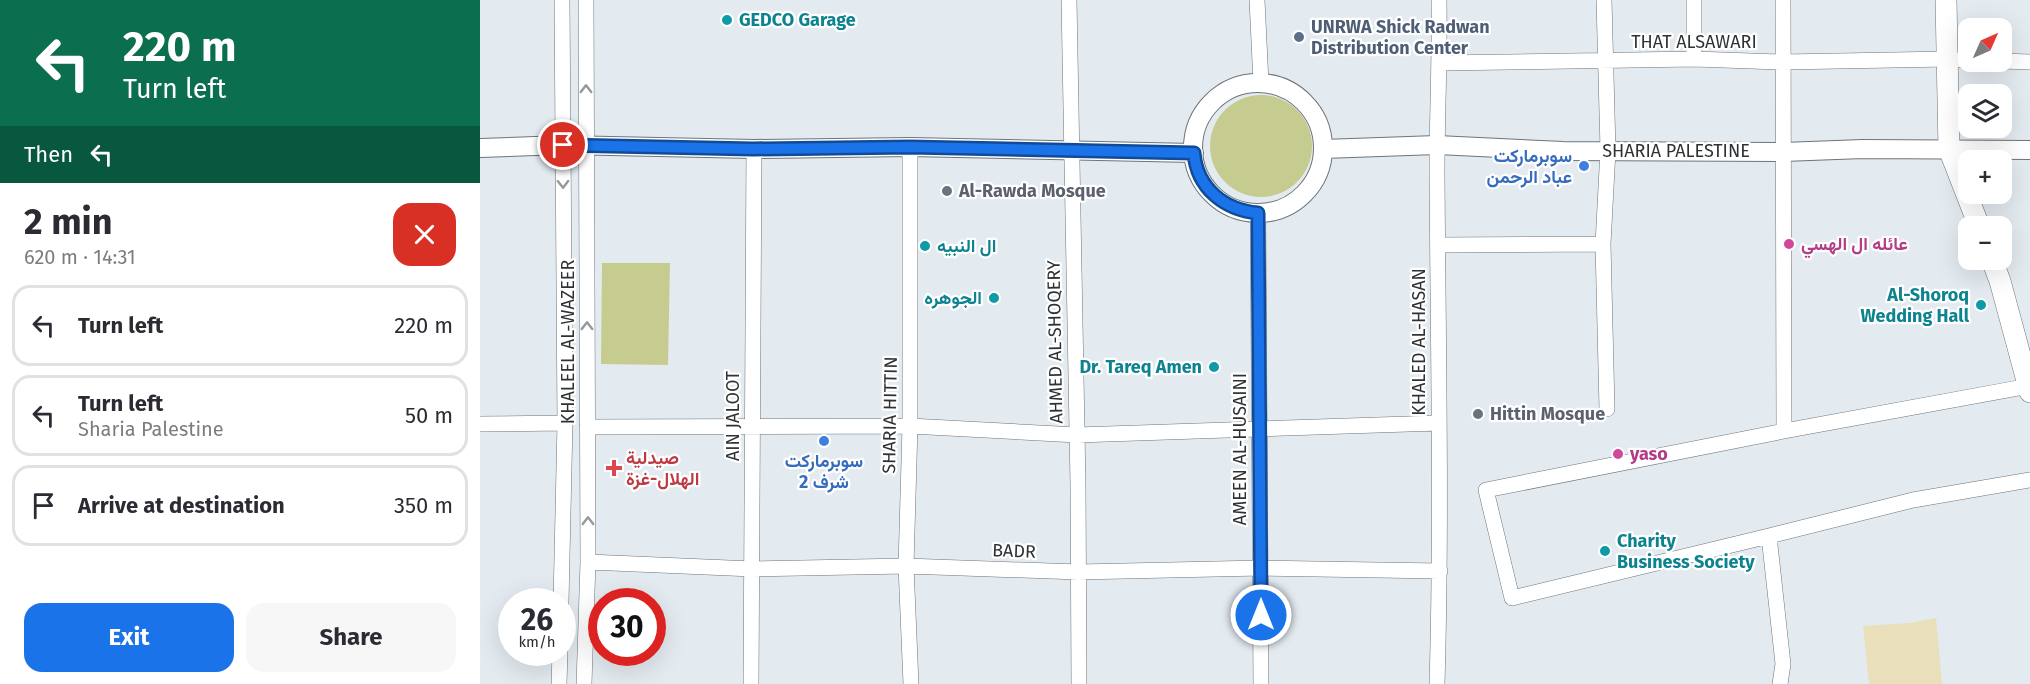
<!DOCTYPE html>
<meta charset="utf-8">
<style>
:root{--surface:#fff;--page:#f7f7f7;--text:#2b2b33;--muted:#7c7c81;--line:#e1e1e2;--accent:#1a73e8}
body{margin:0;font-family:"Fira Sans",Vazirmatn,sans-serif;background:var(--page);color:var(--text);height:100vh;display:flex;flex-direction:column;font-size:22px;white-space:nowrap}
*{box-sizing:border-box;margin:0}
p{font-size:20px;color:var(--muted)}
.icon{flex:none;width:33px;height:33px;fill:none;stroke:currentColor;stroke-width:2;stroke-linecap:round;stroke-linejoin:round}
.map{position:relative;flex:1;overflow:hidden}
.details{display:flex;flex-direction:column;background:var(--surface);width:480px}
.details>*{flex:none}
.guide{background:#0b6e4f;color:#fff;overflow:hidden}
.needle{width:39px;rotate:45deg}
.buttons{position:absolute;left:1478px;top:18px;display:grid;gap:12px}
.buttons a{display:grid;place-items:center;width:54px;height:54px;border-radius:12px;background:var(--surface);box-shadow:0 6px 24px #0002;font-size:30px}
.speed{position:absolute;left:18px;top:588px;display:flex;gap:12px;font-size:30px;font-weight:700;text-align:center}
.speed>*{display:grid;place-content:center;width:78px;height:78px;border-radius:50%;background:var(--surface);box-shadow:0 6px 24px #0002;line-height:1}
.speed small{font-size:15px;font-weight:400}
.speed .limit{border:9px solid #d22;background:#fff;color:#111}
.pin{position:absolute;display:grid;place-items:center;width:51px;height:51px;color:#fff;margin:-26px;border:3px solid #fff;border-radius:50%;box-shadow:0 2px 6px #0007}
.me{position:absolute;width:66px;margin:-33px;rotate:0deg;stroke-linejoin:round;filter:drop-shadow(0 0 4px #0008)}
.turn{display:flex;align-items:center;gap:21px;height:126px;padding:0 24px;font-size:27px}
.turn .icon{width:78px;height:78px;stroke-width:2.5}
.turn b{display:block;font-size:42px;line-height:51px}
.then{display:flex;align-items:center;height:57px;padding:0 24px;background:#0003;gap:12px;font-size:22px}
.round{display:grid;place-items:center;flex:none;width:63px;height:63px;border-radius:18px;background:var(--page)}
.head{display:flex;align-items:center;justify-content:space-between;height:102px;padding:0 24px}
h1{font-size:36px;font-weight:700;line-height:45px}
.cta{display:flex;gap:12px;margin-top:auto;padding:12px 24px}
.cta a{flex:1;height:69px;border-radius:18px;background:var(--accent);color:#fff;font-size:24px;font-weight:700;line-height:69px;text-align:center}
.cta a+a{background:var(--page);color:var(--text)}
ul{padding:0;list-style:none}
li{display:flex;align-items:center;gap:18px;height:81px;margin:0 12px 9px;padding:0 12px;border:3px solid var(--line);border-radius:18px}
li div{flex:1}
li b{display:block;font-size:22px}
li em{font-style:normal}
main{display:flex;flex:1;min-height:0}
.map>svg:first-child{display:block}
.green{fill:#c6cc90}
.sand{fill:#e9dfba}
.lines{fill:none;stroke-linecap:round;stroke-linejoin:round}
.minor-casing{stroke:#6e7479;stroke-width:16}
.tertiary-casing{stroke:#6e7479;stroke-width:20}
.secondary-casing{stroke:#6e7479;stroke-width:22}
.minor{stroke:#fff;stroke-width:15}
.tertiary{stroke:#fff;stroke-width:18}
.secondary{stroke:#fff;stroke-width:21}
.oneway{stroke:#97989a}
.route-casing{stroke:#114b97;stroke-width:15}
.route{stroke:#1a73e8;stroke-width:10}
.culture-dot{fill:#0f9aa8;stroke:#fff;stroke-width:2}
.service-dot{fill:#5c6f8a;stroke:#fff;stroke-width:2}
.shop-dot{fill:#3f7fe0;stroke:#fff;stroke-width:2}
.worship-dot{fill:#6b7280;stroke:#fff;stroke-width:2}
.hotel-dot{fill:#d1479c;stroke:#fff;stroke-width:2}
.health-dot{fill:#e0444e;stroke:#fff;stroke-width:2}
.labels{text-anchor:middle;stroke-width:4.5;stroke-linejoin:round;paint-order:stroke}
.culture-label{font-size:18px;font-weight:bold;fill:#0d838f;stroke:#fff;text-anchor:start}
.service-label{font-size:18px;font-weight:bold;fill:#4e5e75;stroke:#fff;text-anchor:start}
.street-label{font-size:18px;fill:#2f3234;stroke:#fff}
.shop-label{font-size:18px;font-weight:bold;fill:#366cbe;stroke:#fff;text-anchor:end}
.worship-label{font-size:18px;font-weight:bold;fill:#5b616d;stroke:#fff;text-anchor:start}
.hotel-label{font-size:18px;font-weight:bold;fill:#b23c85;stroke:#fff;text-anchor:start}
.health-label{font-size:18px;font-weight:bold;fill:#be3a42;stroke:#fff;text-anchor:start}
</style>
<main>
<section class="details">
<div class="guide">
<div class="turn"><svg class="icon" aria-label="left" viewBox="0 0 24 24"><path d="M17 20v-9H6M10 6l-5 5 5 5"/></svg><div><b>220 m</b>Turn left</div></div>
<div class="then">Then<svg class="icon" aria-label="left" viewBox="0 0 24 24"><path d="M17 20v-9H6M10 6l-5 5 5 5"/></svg></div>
</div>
<div class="head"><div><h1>2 min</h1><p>620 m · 14:31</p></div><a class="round" style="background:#d93025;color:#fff"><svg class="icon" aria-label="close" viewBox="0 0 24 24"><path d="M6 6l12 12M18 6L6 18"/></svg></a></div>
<ul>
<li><svg class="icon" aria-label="left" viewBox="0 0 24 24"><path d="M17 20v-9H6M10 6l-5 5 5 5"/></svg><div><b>Turn left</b></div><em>220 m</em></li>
<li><svg class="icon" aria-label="left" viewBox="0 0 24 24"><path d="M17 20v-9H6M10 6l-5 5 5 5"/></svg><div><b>Turn left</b><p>Sharia Palestine</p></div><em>50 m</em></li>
<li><svg class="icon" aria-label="arrive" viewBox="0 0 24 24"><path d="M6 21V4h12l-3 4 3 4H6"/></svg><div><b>Arrive at destination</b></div><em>350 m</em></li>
</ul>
<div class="cta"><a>Exit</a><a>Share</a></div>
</section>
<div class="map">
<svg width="1550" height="684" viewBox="0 0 1550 684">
<rect width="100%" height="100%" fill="#e3eaf0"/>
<path class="green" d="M730 146a51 51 0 1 1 102 0a51 51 0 1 1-102 0Z
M122 263H190L188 365 121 364Z"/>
<path class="sand" d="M1456 618 1462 684H1389L1383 626 1430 623Z"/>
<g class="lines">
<g class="minor-casing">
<path id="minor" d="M589 0 598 484 599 684
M777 0 781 83
M1124 0 1128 150 1123 244 1127 409
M1303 0 1304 431
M1214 59V0
M1480 60H1488
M1521 61 1550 62
M960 63 1214 59 1303 62 1468 59
M430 147V426L426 566 431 684
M778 213 781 684
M958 245 1123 244
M0 424 85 423
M107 427 430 426 597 435 959 423
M1289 536 1032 598 1006 490 1304 431 1549 386
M108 562 273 569 426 566 599 572 781 568 960 571
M81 602 85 423 82 0
M79 684 80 652
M104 684 108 562 106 0
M271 684 274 149
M957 684C962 513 958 343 957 172 957 115 960 57 959 0
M1300 684 1303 664 1289 536 1433 500 1550 480"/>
</g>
<g class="tertiary-casing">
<path id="tertiary" d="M713 148a65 65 0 1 1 130 0a65 65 0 1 1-130 0Z
M0 148 83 145 274 149 430 147 714 153
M843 149 957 145 1083 151 1303 152 1383 149 1550 150"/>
</g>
<g class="secondary-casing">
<path id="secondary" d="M1466 0 1469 149 1499 226
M1512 260 1520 281 1550 392"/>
</g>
<use href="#minor" class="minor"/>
<use href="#tertiary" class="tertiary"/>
<use href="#secondary" class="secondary"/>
</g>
<defs><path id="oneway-chevron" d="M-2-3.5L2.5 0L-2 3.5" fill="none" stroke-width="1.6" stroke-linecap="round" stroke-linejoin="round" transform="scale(1.5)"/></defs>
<g class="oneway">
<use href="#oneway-chevron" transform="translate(106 89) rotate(-90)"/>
<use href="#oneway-chevron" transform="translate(83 184) rotate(89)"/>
<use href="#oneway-chevron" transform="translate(107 326) rotate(-90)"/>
<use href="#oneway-chevron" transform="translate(108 521) rotate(-90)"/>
</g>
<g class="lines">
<g class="route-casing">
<path id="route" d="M83 145 273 149 430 147 714 153C717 188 744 210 778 213L781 615"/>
</g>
<use href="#route" class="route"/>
</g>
<g class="culture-dot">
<circle cx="247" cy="20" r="6"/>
<circle cx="445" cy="246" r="6"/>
<circle cx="514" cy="298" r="6"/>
<circle cx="1501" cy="305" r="6"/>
<circle cx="734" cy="367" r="6"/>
<circle cx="1125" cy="551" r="6"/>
</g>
<circle class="service-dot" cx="819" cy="37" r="6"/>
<g class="shop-dot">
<circle cx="1104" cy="166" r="6"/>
<circle cx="344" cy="441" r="6"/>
</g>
<g class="worship-dot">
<circle cx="467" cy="191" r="6"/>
<circle cx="998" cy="414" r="6"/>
</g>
<g class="hotel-dot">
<circle cx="1309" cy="244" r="6"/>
<circle cx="1138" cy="454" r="6"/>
</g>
<path class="health-dot" d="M131 459h6v6h6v6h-6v6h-6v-6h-6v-6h6z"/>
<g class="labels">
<g class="culture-label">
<text x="259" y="26">GEDCO Garage</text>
<text x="457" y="252">ال النبيه</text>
<text x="1489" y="301" text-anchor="end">Al-Shoroq<tspan x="1489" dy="21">Wedding Hall</tspan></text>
<text x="502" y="304" text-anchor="end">الجوهره</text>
<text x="722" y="373" text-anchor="end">Dr. Tareq Amen</text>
<text x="1137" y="547">Charity<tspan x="1137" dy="21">Business Society</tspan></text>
</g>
<g class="service-label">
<text x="831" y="33">UNRWA Shick Radwan<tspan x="831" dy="21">Distribution Center</tspan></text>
</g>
<g class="street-label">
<text x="1214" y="48">THAT ALSAWARI</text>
<text x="1196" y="157">SHARIA PALESTINE</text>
<text transform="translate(88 342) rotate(-90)" y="6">KHALEEL AL-WAZEER</text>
<text transform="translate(575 342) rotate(-91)" y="6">AHMED AL-SHOQERY</text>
<text transform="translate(939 342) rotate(-90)" y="6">KHALED AL-HASAN</text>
<text transform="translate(410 415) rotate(-89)" y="6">SHARIA HITTIN</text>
<text transform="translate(253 416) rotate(-90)" y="6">AIN JALOOT</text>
<text transform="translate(760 449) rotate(-90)" y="6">AMEEN AL-HUSAINI</text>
<text transform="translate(534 551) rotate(2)" y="6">BADR</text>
</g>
<g class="shop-label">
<text x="1092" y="162">سوبرماركت<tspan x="1092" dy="21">عباد الرحمن</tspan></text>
<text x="344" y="467" text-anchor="middle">سوبرماركت<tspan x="344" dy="21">شرف 2</tspan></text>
</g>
<g class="worship-label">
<text x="479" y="197">Al-Rawda Mosque</text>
<text x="1010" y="420">Hittin Mosque</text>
</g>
<g class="hotel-label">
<text x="1321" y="250">عائله ال الهسي</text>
<text x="1150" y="460">yaso</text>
</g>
<g class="health-label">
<text x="146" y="464">صيدلية<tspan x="146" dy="21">الهلال-غزة</tspan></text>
</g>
</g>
</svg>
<div class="buttons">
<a><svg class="needle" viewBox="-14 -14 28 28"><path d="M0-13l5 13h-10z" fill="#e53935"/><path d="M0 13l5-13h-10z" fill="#7c7c81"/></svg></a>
<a><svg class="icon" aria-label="layers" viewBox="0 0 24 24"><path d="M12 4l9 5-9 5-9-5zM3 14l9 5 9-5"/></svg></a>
<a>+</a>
<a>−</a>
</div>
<div class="speed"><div>26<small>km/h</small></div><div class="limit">30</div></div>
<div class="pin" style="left:83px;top:145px;background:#d93025"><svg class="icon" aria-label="arrive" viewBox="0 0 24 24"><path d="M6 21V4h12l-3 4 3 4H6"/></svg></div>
<svg class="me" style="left:781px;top:615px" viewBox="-20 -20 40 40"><circle r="17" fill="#1a73e8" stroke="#fff" stroke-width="3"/><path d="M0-11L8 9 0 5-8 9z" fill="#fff"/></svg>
</div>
</main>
